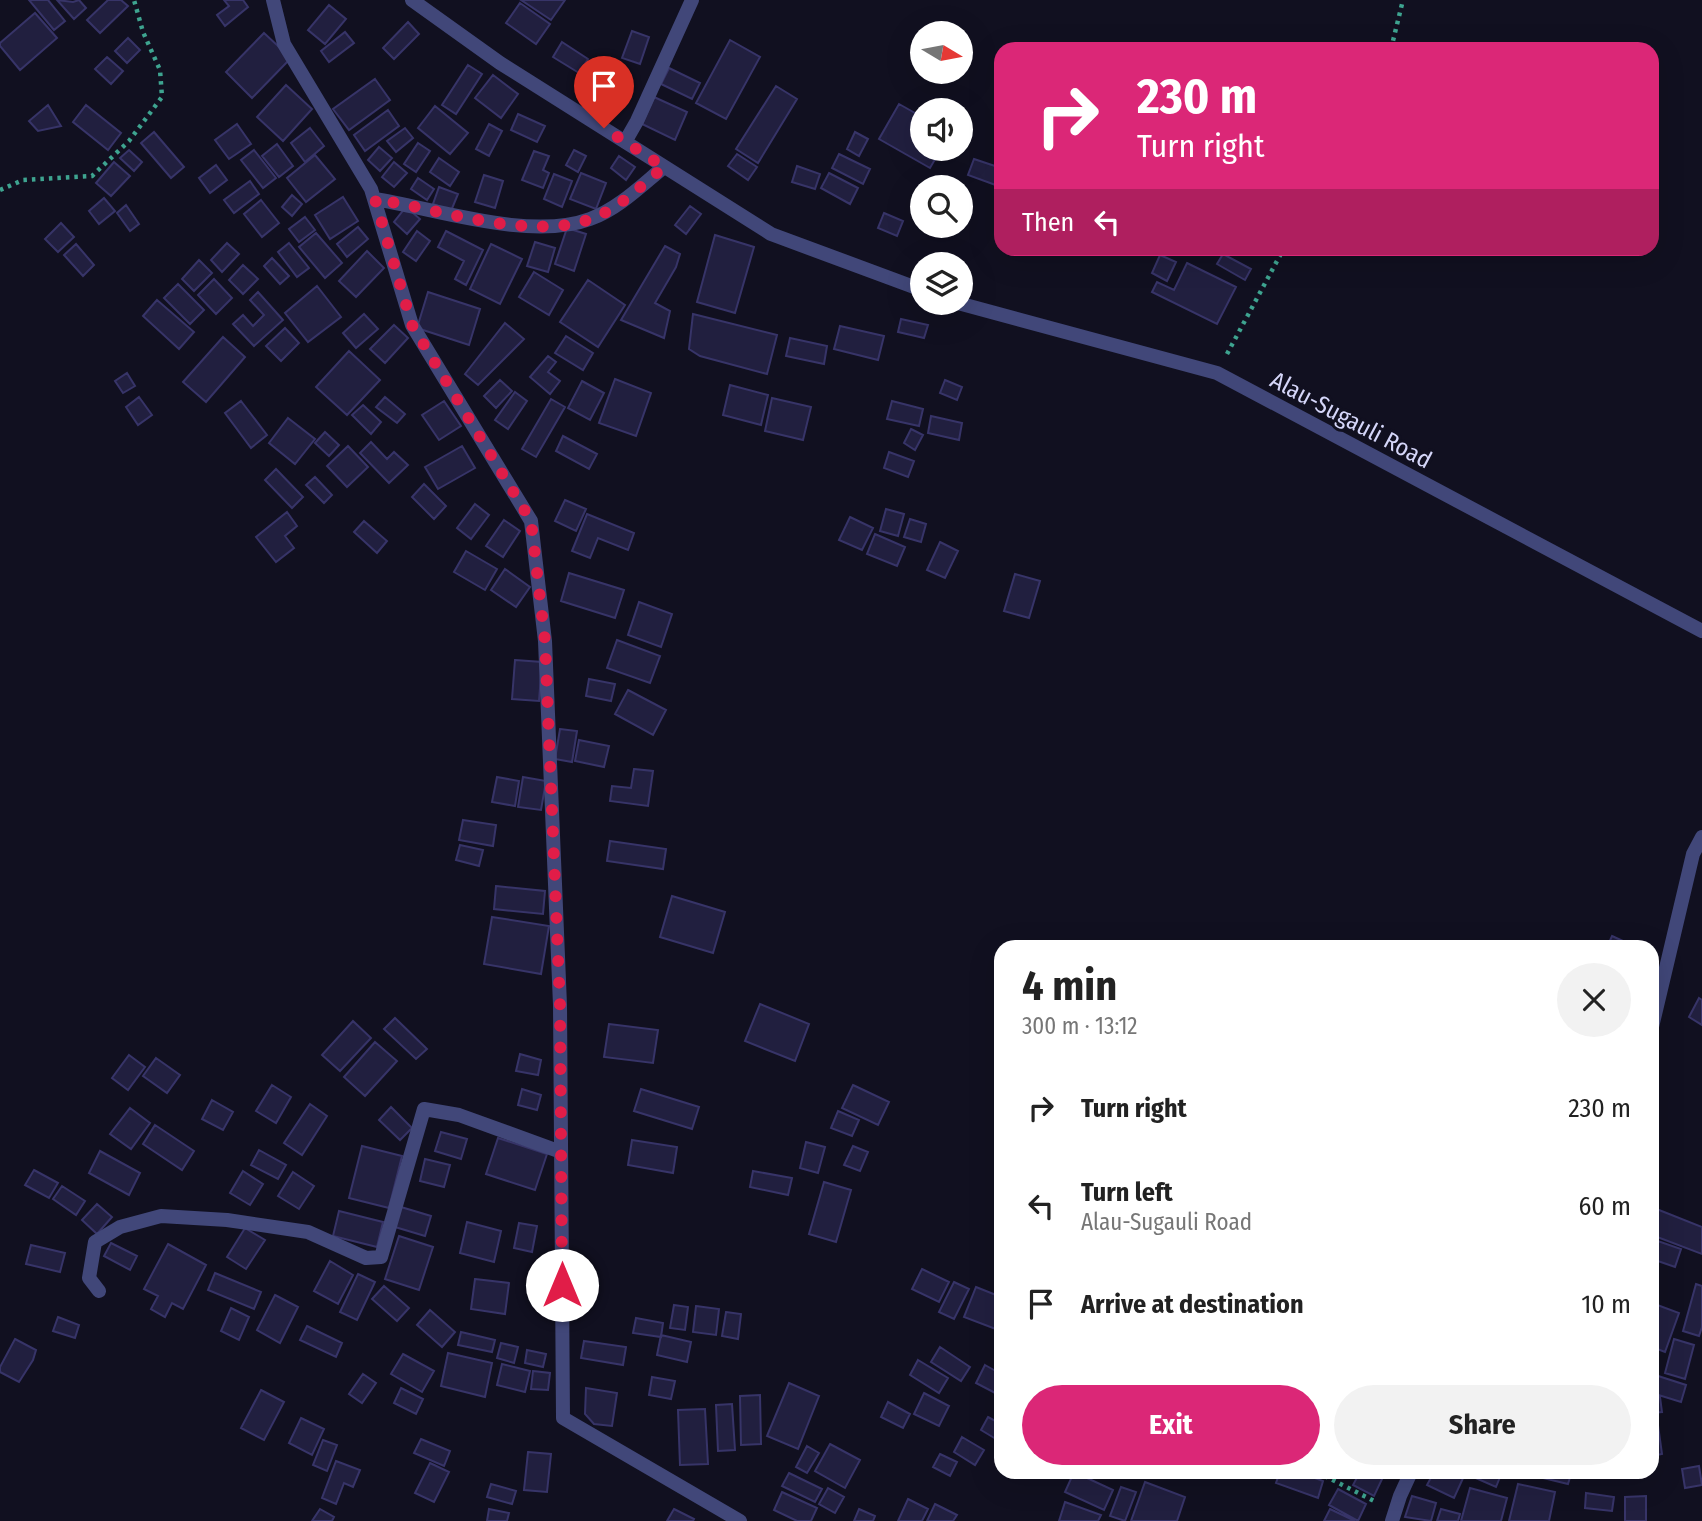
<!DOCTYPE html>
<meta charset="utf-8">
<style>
:root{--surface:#fff;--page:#f2f2f2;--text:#222;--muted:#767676;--accent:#db2777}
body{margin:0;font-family:"Fira Sans Condensed",sans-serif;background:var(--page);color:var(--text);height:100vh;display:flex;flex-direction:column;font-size:26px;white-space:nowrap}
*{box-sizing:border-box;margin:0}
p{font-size:23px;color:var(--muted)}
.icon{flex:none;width:38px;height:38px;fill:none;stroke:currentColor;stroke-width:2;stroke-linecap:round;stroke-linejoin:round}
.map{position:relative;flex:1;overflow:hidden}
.drawer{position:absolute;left:994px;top:940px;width:665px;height:539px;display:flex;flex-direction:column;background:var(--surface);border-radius:21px;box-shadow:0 7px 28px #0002}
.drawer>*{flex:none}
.guide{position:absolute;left:994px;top:42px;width:665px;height:214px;border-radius:21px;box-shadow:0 7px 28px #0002;background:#db2777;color:#fff;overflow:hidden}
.needle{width:46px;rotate:100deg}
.controls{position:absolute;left:910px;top:21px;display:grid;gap:14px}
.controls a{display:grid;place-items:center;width:63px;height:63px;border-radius:50%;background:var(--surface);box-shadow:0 7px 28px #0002;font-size:35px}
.pin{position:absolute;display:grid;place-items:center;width:60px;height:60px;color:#fff;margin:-72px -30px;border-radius:50% 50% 50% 0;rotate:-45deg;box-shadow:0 0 7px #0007}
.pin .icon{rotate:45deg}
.me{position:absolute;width:77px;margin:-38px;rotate:0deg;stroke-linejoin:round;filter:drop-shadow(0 0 5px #0008)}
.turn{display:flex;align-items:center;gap:24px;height:147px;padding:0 28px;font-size:32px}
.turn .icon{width:91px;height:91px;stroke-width:2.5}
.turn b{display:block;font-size:49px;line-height:60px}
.then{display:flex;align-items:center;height:66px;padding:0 28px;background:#0003;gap:14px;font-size:26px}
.round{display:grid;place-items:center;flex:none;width:74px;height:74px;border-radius:37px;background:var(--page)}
.summary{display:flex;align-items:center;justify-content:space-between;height:119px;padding:0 28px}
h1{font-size:42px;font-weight:700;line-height:52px}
.primary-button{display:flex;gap:14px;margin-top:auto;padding:14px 28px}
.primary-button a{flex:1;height:80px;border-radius:42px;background:var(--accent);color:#fff;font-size:28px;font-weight:700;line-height:80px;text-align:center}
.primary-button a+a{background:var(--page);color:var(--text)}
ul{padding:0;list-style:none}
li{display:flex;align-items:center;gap:21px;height:98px;padding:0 28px}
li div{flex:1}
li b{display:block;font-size:26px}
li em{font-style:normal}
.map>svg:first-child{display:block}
.building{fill:#211f3f;stroke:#373468;stroke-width:2}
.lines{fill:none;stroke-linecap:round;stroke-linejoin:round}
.path{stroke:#3ea490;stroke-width:4.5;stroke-dasharray:3.5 5;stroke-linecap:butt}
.street{stroke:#414779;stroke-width:14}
.route{stroke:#e11d48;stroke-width:12;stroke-dasharray:0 21.6}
.labels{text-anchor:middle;stroke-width:6;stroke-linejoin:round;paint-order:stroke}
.street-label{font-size:24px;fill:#d5d6f9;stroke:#111020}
</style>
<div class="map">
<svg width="1702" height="1521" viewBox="0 0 1702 1521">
<rect width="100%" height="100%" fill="#111020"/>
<path class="building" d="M29 0H48L65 21 54 30Z
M57 0 73 2 79 0 86 8 74 19Z
M108 0H121L128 6 100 33 87 20Z
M224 0H243L248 7 225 26 217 15 229 6Z
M521 0H565L551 20Z
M520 3 550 24 536 44 506 23Z
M329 5 346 19 325 44 308 30Z
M35 13 57 38 20 70 0 46V43Z
M408 22 419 34 394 59 383 48Z
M632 31 649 37 640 64 622 58Z
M345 32 354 43 329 62 321 51Z
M264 33 291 58 252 98 226 72Z
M128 38 140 50 127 63 115 51Z
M730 40 760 57 726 119 696 103Z
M562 42 588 59 579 73 553 57Z
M107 57 123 71 111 84 95 69Z
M468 65 482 74 456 114 442 105Z
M669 68 700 83 692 99 661 84Z
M493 75 518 94 501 118 475 98Z
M375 79 390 100 349 130 333 109Z
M286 85 312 109 283 141 257 117Z
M776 86 797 99 758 163 736 149Z
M654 97 687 112 675 140 642 124Z
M899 104 922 117V149H941L930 168 879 139Z
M48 105 61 126 38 131 29 121Z
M86 105 121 133 108 150 73 122Z
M435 106 468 133 450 154 418 128Z
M388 110 399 126 365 151 354 135Z
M518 114 545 126 537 142 511 130Z
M237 124 251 144 229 159 215 140Z
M489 124 502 131 489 156 476 149Z
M310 128 324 146 305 162 291 143Z
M405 128 413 138 396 152 387 141Z
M154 132 184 167 171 178 141 143Z
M855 132 868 139 859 156 847 149Z
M418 143 430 151 416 172 404 164Z
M277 144 293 166 279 177 262 156Z
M379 147 392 158 380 171 368 160Z
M129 150 142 162 134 171 120 158Z
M254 150 276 178 263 188 241 160Z
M574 150 586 156 578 172 566 165Z
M534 151 549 156 543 170 549 173 543 188 522 180Z
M737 154 757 167 748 180 728 166Z
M839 154 870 169 863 184 832 168Z
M315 155 335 179 306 202 287 178Z
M619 156 635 167 626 180 611 168Z
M439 158 459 172 450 186 430 172Z
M974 159 1001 168V187L968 175Z
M114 162 130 176 111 196 96 183Z
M394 162 407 173 394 187 382 177Z
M216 165 227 180 210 193 199 178Z
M797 166 820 174 815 189 792 182Z
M581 173 606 183 596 209 570 199Z
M829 173 858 188 850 204 821 188Z
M554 174 572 181 562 207 544 199Z
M484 175 503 181 495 208 475 202Z
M418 178 434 189 427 200 411 189Z
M250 181 259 194 234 213 224 200Z
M439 187 458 194 451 211 433 204Z
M292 195 302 204 292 216 282 207Z
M343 197 358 221 330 239 315 215Z
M104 198 115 211 99 224 89 211Z
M261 200 279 223 262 237 244 214Z
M126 205 139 224 130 231 117 213Z
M690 206 701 214 686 234 675 225Z
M406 207 420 219 407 234 394 222Z
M884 213 903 221 897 236 878 228Z
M305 217 315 230 299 242 289 229Z
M61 223 74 237 58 252 45 239Z
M358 227 368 239 347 257 337 244Z
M567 228 586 234 574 271 555 264Z
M417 231 430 241 416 261 403 252Z
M446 231 483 250 466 285 455 279 464 261 438 247Z
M316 233 342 263 325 278 299 247Z
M715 235 754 247 735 313 697 302Z
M535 242 555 248 548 272 527 266Z
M227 243 239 254 222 272 211 260Z
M289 243 309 268 297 277 278 252Z
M76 244 94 265 83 276 64 255Z
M491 244 522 259 500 304 470 289Z
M665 246 680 254 676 267 655 303 670 311 664 338 621 320Z
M367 251 384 268 356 297 339 281Z
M1223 254 1251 269 1245 280 1217 264Z
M1160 255 1176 262 1167 281 1152 273Z
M272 258 289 276 280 284 264 266Z
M199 260 212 273 194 291 182 279Z
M1187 263 1236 287 1217 324 1152 292 1157 282 1174 290Z
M243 265 258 279 243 294 229 280Z
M534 272 563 290 549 315 519 297Z
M214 279 232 298 216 314 198 295Z
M588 280 625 305 598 347 560 322Z
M178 284 204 310 190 324 164 298Z
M317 286 341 317 308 342 285 313Z
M258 292 283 320 254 346 233 324 243 315 253 326 264 315 250 300Z
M428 292 480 309 469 345 417 328Z
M157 300 194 332 179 349 143 316Z
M364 314 378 329 356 348 343 333Z
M693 314 777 335 767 374 700 356 689 349Z
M901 319 928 325 924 338 898 332Z
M505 323 524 339 478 385 465 374Z
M394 325 408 338 385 363 370 349Z
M840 326 884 336 878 360 834 349Z
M285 328 299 343 281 361 266 346Z
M566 336 593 353 583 370 555 353Z
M223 337 245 357 206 402 183 382Z
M790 338 827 346 824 364 786 356Z
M349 351 380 380 347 415 316 387Z
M548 356 556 362 548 372 560 381 550 394 530 377Z
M127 373 135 386 123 393 115 381Z
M615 379 651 393 636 436 599 423Z
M500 380 512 391 496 408 484 396Z
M945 380 962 387 957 400 940 393Z
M582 381 604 393 590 420 568 408Z
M730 385 768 395 761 425 723 415Z
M515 392 527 401 508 429 495 420Z
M139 397 152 415 138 425 126 407Z
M385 397 405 414 397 423 376 407Z
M772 398 811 407 803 440 765 431Z
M551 399 565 407 536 457 522 449Z
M241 401 267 435 251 448 225 413Z
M444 401 461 426 439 440 422 415Z
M892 401 923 409 919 426 887 419Z
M363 405 381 422 371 434 352 415Z
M931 416 962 423 959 440 928 433Z
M288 418 315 439 295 464 269 443Z
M911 429 923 435 915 450 904 443Z
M325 432 339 445 329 456 315 443Z
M563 436 597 454 589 469 556 451Z
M371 442 387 459 394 452 408 465 389 483 360 453Z
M348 446 368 467 347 487 327 466Z
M462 446 475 468 438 489 425 467Z
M889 452 914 461 908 477 884 468Z
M276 469 303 497 292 508 265 480Z
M315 477 332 495 324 503 306 485Z
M424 484 446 506 434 519 412 497Z
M565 500 586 509 576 531 555 521Z
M475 504 489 515 471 539 457 528Z
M886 509 904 514 898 536 880 531Z
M287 512 297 526 285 536 294 548 276 562 256 537Z
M587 514 634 533 628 550 598 538 590 558 572 551Z
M850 517 873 528 862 550 839 540Z
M910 519 926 524 921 542 904 537Z
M504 520 520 531 503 557 486 546Z
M364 521 387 541 377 553 354 532Z
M875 534 905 547 897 566 867 554Z
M940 542 958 551 945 578 927 570Z
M466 551 497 569 485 590 454 572Z
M505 569 530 587 516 607 491 590Z
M569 573 624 590 615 618 561 601Z
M1015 574 1040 581 1029 618 1004 611Z
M639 602 672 614 661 647 628 635Z
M617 640 660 656 650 683 607 668Z
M515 660 542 662 539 701 512 699Z
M589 679 615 684 611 701 586 696Z
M628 690 666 710 653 735 615 714Z
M560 729 577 731 572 762 555 759Z
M579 740 609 746 604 767 575 761Z
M634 769 653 771 648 806 610 801 612 786 631 788Z
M497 777 519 781 515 806 492 802Z
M523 777 546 781 541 810 518 807Z
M463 820 496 825 493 846 459 840Z
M610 841 666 849 663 869 607 861Z
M460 845 483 850 479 866 456 860Z
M496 886 545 891 543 914 494 909Z
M672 896 725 912 713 953 660 937Z
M492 917 549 926 541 974 484 964Z
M1612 936 1636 947H1607Z
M1699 998 1702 1000V1025L1689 1017Z
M760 1004 809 1024 795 1061 745 1041Z
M395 1018 427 1049 416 1059 384 1029Z
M353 1021 371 1038 340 1071 322 1055Z
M609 1024 658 1030 653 1063 604 1057Z
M375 1042 397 1061 365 1096 344 1077Z
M520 1054 541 1060 538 1075 516 1071Z
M129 1055 145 1067 128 1090 112 1078Z
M156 1058 180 1075 167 1093 143 1076Z
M272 1085 291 1097 276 1123 256 1111Z
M853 1085 889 1102 878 1125 842 1108Z
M522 1089 541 1095 537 1110 518 1105Z
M641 1089 699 1107 692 1129 634 1111Z
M212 1100 233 1112 223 1130 202 1119Z
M310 1104 327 1116 302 1155 284 1143Z
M391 1107 412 1128 400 1140 379 1120Z
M130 1108 150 1123 131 1149 110 1134Z
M838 1111 859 1120 852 1136 831 1128Z
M155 1125 194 1151 182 1170 143 1144Z
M441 1132 467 1139 461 1159 435 1151Z
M498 1138 547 1154 535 1190 486 1174Z
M632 1140 677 1147 673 1173 628 1165Z
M806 1142 825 1147 818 1173 800 1168Z
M362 1146 402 1156 389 1208 349 1198Z
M853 1146 868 1152 860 1171 844 1165Z
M259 1150 286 1165 278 1179 251 1165Z
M100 1151 140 1173 129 1195 89 1173Z
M425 1159 450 1165 444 1187 420 1181Z
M34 1170 58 1183 49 1198 25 1185Z
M243 1171 263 1184 250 1205 230 1193Z
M753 1171 792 1178 788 1195 750 1187Z
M293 1172 314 1186 299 1209 278 1196Z
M824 1182 851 1190 836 1242 809 1234Z
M62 1186 85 1201 76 1215 53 1199Z
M97 1204 112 1217 97 1234 82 1220Z
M401 1207 431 1216 425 1236 395 1227Z
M1654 1208 1702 1227V1254L1652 1235V1214Z
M339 1211 383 1222 377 1247 333 1236Z
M467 1222 501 1231 494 1262 460 1253Z
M519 1223 537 1226 532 1252 514 1248Z
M245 1228 265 1240 246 1269 227 1257Z
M399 1236 433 1247 419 1290 385 1279Z
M1652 1239 1681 1249 1675 1267 1652 1259Z
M111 1243 137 1256 130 1270 104 1256Z
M168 1244 206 1265 183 1309 172 1303 165 1317 151 1309 158 1296 144 1289Z
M31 1245 65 1253 60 1272 26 1264Z
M330 1261 353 1275 338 1304 314 1291Z
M922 1269 949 1282 939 1302 912 1289Z
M215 1273 261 1292 254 1309 208 1290Z
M358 1274 375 1282 357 1320 340 1312Z
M475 1279 509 1283 505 1314 471 1309Z
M954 1282 969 1289 954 1319 939 1312Z
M1696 1284 1702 1286V1327L1699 1336 1683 1331Z
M384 1286 409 1308 397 1321 372 1299Z
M976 1287 1001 1297V1331L964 1317Z
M275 1295 298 1307 280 1343 257 1330Z
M1652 1303 1679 1313 1665 1352 1652 1347Z
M674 1305 688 1307 685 1330 670 1328Z
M696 1306 719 1309 716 1335 693 1332Z
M231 1308 249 1317 239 1340 221 1331Z
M430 1310 455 1332 442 1347 417 1325Z
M726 1312 741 1314 738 1339 722 1336Z
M58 1317 79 1325 75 1338 53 1331Z
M636 1318 663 1323 661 1337 633 1333Z
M307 1326 342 1343 336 1357 300 1340Z
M461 1332 495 1340 492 1352 458 1345Z
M661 1335 691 1342 687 1362 657 1355Z
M15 1339 36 1350 33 1360 19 1382 0 1372V1367Z
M1674 1339 1694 1345 1685 1379 1665 1373Z
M584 1341 626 1347 623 1365 581 1358Z
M501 1343 518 1347 514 1363 497 1358Z
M940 1347 970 1367 961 1381 931 1362Z
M527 1350 546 1354 543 1367 525 1363Z
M448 1353 492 1363 485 1397 441 1386Z
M403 1354 434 1371 422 1392 391 1374Z
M918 1360 948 1378 939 1393 910 1375Z
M502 1364 530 1371 525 1392 497 1385Z
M985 1365 1001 1374V1396L976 1383Z
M533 1371 550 1373 548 1390 531 1389Z
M363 1374 376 1383 362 1403 349 1394Z
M1652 1374 1686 1385 1681 1402 1652 1393Z
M652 1377 675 1381 671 1399 649 1395Z
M789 1383 819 1396 798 1449 767 1436Z
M401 1388 423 1399 416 1414 394 1403Z
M586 1388 617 1393 612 1426 594 1424 585 1414Z
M261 1390 284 1402 264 1440 241 1428Z
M924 1393 949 1406 939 1426 914 1414Z
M760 1395 761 1444 741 1445 740 1396Z
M1660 1397 1662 1412 1652 1413V1398Z
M888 1402 910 1414 903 1428 881 1417Z
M732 1404 735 1450 718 1451 716 1405Z
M705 1409 708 1464 680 1465 678 1410Z
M988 1417 1001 1424V1442L981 1430Z
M301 1418 324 1429 312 1455 289 1443Z
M1657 1418 1662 1454 1652 1456V1419Z
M962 1437 984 1450 975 1465 954 1452Z
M421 1439 450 1451 444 1466 414 1453Z
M323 1440 337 1445 327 1471 313 1465Z
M830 1444 860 1460 845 1488 815 1471Z
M807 1446 819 1453 807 1473 796 1467Z
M528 1452 551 1454 547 1492 524 1490Z
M940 1454 957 1462 950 1476 933 1467Z
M336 1461 360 1470 353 1487 344 1483 336 1504 322 1498Z
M430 1463 449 1472 434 1502 415 1493Z
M1699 1466 1702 1485 1685 1488 1682 1469Z
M1074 1472 1113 1490 1104 1510 1065 1492Z
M1280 1472H1299L1323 1481 1318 1498 1276 1483Z
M1360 1472H1372L1383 1477 1374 1496 1353 1485Z
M1434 1472H1453L1464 1476 1454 1498 1427 1485Z
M1462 1472H1502L1496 1487Z
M1544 1472 1571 1474 1568 1484 1543 1478Z
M789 1473 822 1489 815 1502 782 1486Z
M1145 1482 1185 1497 1177 1521H1131Z
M491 1484 516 1491 512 1504 487 1497Z
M1518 1484 1555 1492 1549 1521H1509Z
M1121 1487 1136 1492 1125 1521 1110 1516Z
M828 1488 844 1497 835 1513 819 1504Z
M1470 1488 1507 1498 1501 1521H1461Z
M1338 1489 1366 1504 1358 1521 1329 1505Z
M782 1492 817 1508 811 1521H797L774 1510Z
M1586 1493 1614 1497 1612 1511 1585 1508Z
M1412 1496 1436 1503 1431 1521 1405 1517Z
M1646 1496V1521H1625V1497Z
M908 1499 928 1509 922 1521H898Z
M1065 1502 1101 1515 1098 1521H1059Z
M935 1504 957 1515 953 1521H927Z
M320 1509 334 1517 332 1521H312Z
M489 1509 509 1513 507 1521H487Z
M674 1509 694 1519 693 1521H667Z
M859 1509 875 1516 873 1521H854Z
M1330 1509 1355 1521H1324Z
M1441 1509 1460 1514 1458 1521H1437Z"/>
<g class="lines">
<path class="path" d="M1391 49 1403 0
M0 190 23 180 92 176 129 141 162 97 160 70 143 32 134 0
M1227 354 1284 248
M1317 1472 1374 1501"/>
<path class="street" d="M273 0 284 44 371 189 412 325 531 521 545 641 560 1005 563 1418 740 1521
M412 0 500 63 771 234 922 290
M625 142 637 121 692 0
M375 199C436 209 531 241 590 219 618 209 642 185 664 167
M958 303 1217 373 1702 631
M1652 1027 1693 854 1702 837
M99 1291 89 1278 95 1242 120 1227 161 1216 227 1220 308 1232 366 1258 381 1257 424 1109 459 1115 561 1152
M1392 1521 1400 1496 1411 1472"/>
</g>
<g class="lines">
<path class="route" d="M562 1285 560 1005 545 641 531 521 412 325 375 199C437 209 531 241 591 219 618 209 642 185 664 167L604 128"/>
</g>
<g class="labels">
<g class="street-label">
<text transform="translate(1351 420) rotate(28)" y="8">Alau-Sugauli Road</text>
</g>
</g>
</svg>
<div class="controls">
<a><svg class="needle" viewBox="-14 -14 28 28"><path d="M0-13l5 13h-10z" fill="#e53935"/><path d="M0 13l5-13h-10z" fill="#767676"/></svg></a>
<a><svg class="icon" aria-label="sound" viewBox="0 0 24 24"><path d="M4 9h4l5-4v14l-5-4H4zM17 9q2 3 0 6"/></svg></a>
<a><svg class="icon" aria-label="search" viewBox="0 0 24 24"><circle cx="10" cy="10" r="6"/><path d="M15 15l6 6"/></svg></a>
<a><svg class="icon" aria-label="layers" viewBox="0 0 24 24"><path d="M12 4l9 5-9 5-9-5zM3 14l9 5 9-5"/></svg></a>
</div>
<div class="pin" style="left:604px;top:128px;background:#d93025"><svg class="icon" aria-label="arrive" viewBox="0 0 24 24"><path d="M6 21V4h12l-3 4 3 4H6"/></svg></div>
<svg class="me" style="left:562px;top:1285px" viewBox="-20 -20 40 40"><circle r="19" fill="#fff"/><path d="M0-13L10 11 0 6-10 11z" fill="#e11d48"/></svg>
<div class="guide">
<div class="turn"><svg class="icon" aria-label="right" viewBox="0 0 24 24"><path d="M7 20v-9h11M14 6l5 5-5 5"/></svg><div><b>230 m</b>Turn right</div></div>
<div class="then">Then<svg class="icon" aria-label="left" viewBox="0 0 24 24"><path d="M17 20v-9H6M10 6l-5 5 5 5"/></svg></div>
</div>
<section class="drawer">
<div class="summary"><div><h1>4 min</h1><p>300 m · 13:12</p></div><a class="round"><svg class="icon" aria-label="close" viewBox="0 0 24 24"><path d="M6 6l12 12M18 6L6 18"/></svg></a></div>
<ul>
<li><svg class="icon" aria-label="right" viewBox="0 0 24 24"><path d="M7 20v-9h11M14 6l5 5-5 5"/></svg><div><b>Turn right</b></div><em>230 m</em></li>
<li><svg class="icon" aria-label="left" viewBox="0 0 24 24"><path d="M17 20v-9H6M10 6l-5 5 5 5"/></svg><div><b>Turn left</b><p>Alau-Sugauli Road</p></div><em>60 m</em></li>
<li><svg class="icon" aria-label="arrive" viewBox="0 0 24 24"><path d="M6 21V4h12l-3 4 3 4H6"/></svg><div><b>Arrive at destination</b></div><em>10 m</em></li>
</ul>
<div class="primary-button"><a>Exit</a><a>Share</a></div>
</section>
</div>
